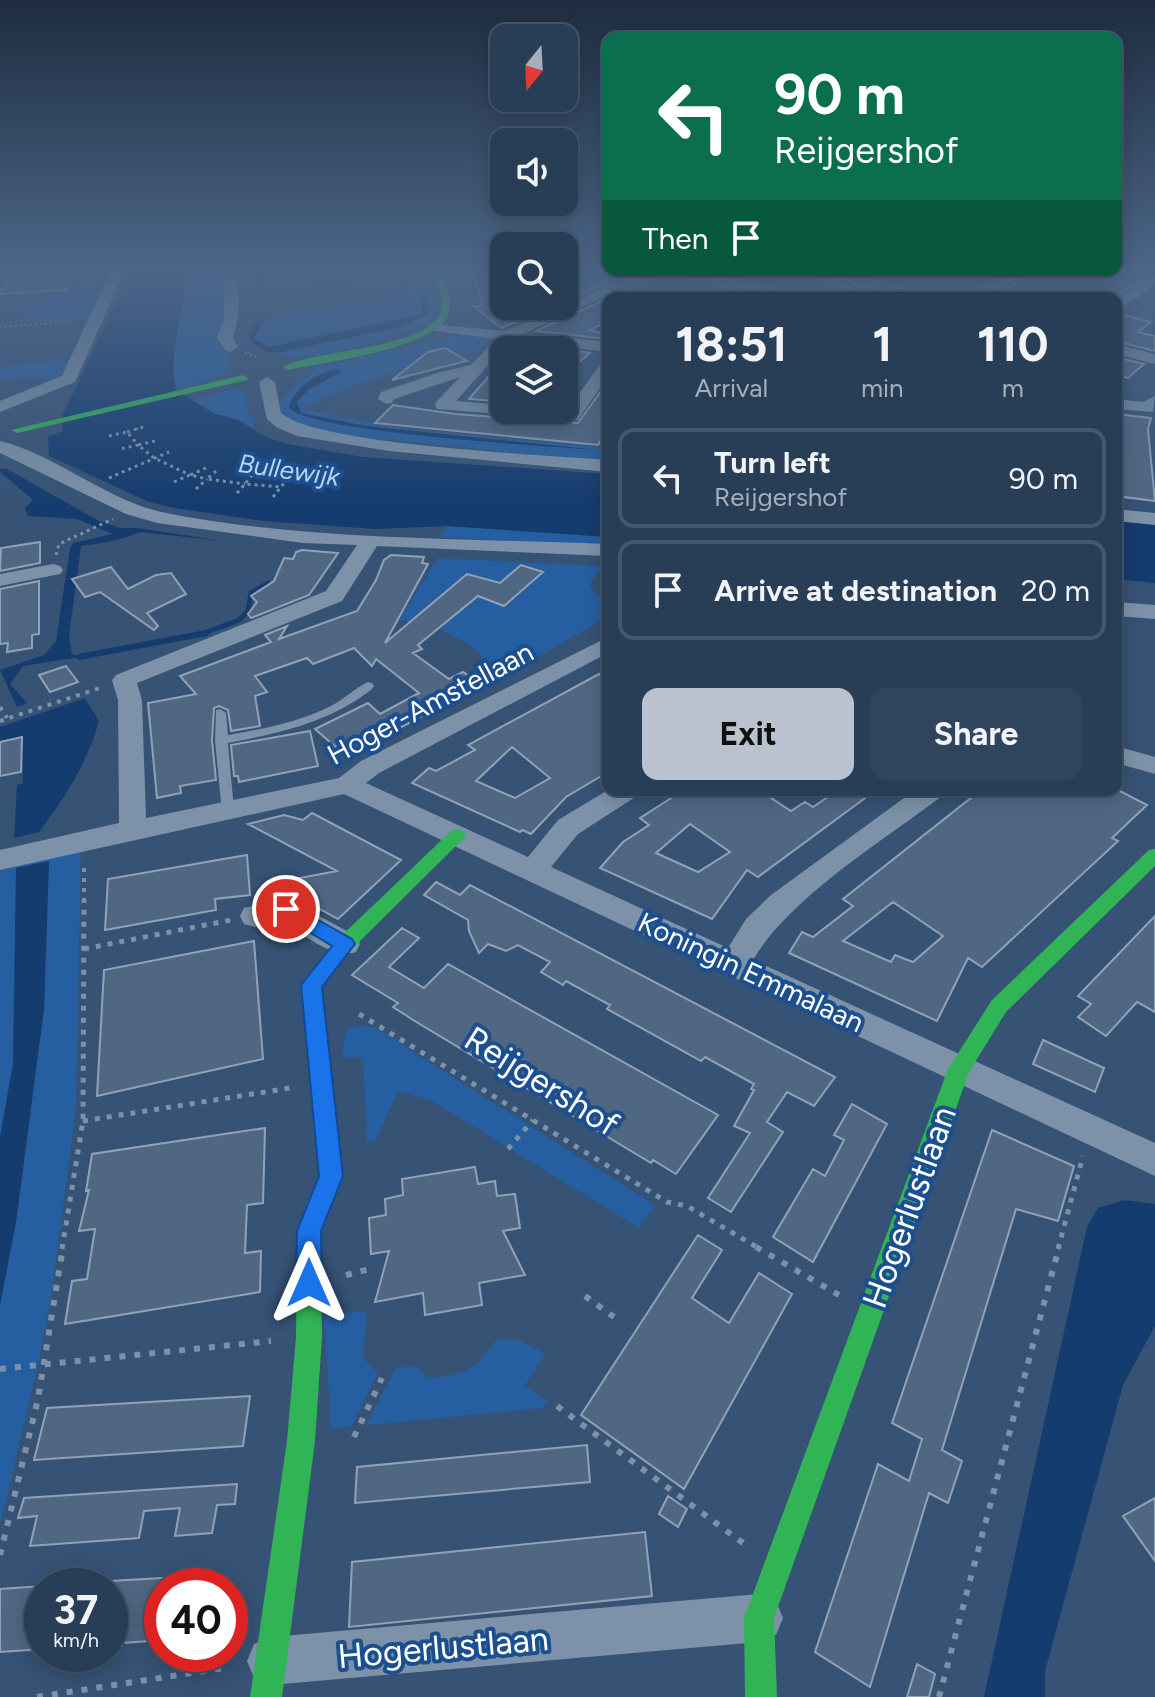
<!DOCTYPE html>
<style>
:root{--surface:#283e57;--page:#30455d;--text:#f1f3f6;--muted:#a5aeba;--line:#44576d;--accent:#b9c2ce}
body{margin:0;font-family:Figtree,sans-serif;background:var(--page);color:var(--text);height:100vh;display:flex;flex-direction:column;font-size:30px;white-space:nowrap}
*{box-sizing:border-box;margin:0}
p{font-size:26px;color:var(--muted)}
.icon{flex:none;width:44px;height:44px;fill:none;stroke:currentColor;stroke-width:2;stroke-linecap:round;stroke-linejoin:round}
.map{position:relative;flex:1;overflow:hidden}
.sheet{position:absolute;left:602px;top:292px;width:520px;height:504px;display:flex;flex-direction:column;background:var(--surface);border-radius:16px;box-shadow:0 4px 20px #0003,0 0 0 2px var(--line)}
.sheet>*{flex:none}
.banner{position:absolute;left:602px;top:32px;width:520px;height:244px;border-radius:16px;box-shadow:0 4px 20px #0003,0 0 0 2px var(--line);background:#0b6e4f;color:#fff;overflow:hidden}
.needle{width:52px;rotate:198deg}
.tools{position:absolute;left:490px;top:24px;display:grid;gap:16px}
.tools a{display:grid;place-items:center;width:88px;height:88px;border-radius:16px;background:var(--surface);box-shadow:0 4px 20px #0003,0 0 0 2px var(--line);font-size:40px}
.speed{position:absolute;left:24px;top:1568px;display:flex;gap:16px;font-size:40px;font-weight:700;text-align:center}
.speed>*{display:grid;place-content:center;width:104px;height:104px;border-radius:50%;background:var(--surface);box-shadow:0 4px 20px #0003,0 0 0 2px var(--line);line-height:1}
.speed small{font-size:20px;font-weight:400}
.speed .limit{border:12px solid #d22;background:#fff;color:#111}
.pin{position:absolute;display:grid;place-items:center;width:68px;height:68px;color:#fff;margin:-34px;border:4px solid #fff;border-radius:50%;box-shadow:0 2px 8px #0007}
.me{position:absolute;width:88px;margin:-44px;rotate:0deg;stroke-linejoin:round;filter:drop-shadow(0 0 6px #0008)}
.turn{display:flex;align-items:center;gap:28px;height:168px;padding:0 40px;font-size:36px}
.turn .icon{width:104px;height:104px;stroke-width:2.5}
.turn b{display:block;font-size:56px;line-height:68px}
.then{display:flex;align-items:center;height:76px;padding:0 40px;background:#0003;gap:16px;font-size:30px}
.eta{display:flex;justify-content:space-evenly;align-items:center;height:136px;text-align:center}
.eta b{font-size:48px;font-weight:700;line-height:56px}
.primary-button{display:flex;gap:16px;margin-top:auto;padding:16px 40px}
.primary-button a{flex:1;height:92px;border-radius:16px;background:var(--accent);color:#111;font-size:32px;font-weight:700;line-height:92px;text-align:center}
.primary-button a+a{background:var(--page);color:var(--text)}
ul{padding:0;list-style:none}
li{display:flex;align-items:center;gap:24px;height:100px;margin:0 16px 12px;padding:0 24px;border:4px solid var(--line);border-radius:16px}
li div{flex:1}
li b{display:block;font-size:30px}
li em{font-style:normal}
.map>svg:first-child{display:block}
.green{fill:#265fa1}
.water{fill:#153c6e}
.lines{fill:none;stroke-linecap:round;stroke-linejoin:round}
.stream-far2{stroke:#153c6e;stroke-width:4}
.stream-far1{stroke:#153c6e;stroke-width:5}
.stream{stroke:#153c6e;stroke-width:6}
.building{fill:#506783;stroke:#92a2b6;stroke-width:2;fill-rule:evenodd}
.path-far4{stroke:#7d92a8;stroke-width:2;stroke-dasharray:2 3;stroke-linecap:butt}
.path-far3{stroke:#7d92a8;stroke-width:3;stroke-dasharray:3 4;stroke-linecap:butt}
.path-far2{stroke:#7d92a8;stroke-width:4;stroke-dasharray:4 6;stroke-linecap:butt}
.path-far1{stroke:#7d92a8;stroke-width:5;stroke-dasharray:5 7;stroke-linecap:butt}
.path{stroke:#7d92a8;stroke-width:6;stroke-dasharray:6 9;stroke-linecap:butt}
.lane{fill:#7d92a8;fill-rule:evenodd}
.street{fill:#7d92a8;fill-rule:evenodd}
.fast{fill:#30b455;fill-rule:evenodd}
.route{fill:#1a73e8;stroke:#114b97;stroke-width:2}
.labels{text-anchor:middle;stroke-width:8;stroke-linejoin:round;paint-order:stroke}
.far-water-label{font-size:26px;font-style:italic;fill:#b5d3f5;stroke:#1b4f8f}
.street-label{font-size:28px;fill:#fff;stroke:#1b4f8f}
.near-street-label{font-size:34px;fill:#fff;stroke:#1b4f8f}
</style>
<div class="map">
<svg width="1155" height="1697" viewBox="0 0 1155 1697">
<rect width="100%" height="100%" fill="#365274"/>
<path class="green" d="M185 270H226L225 320 218 339 231 364 222 375 176 390C167 349 187 311 185 270Z
M316 270H417L422 290 426 289 422 270H431C435 287 442 307 430 322 392 337 319 364 280 355L282 352 413 323 422 314 269 347 254 338 266 318 406 294 402 274 318 284Z
M108 292 94 319 18 323 38 296Z
M464 334 492 337 480 351 404 369 342 391 302 409 403 429 608 448V463L325 433 283 416 278 407C286 388 301 386 313 369Z
M51 361 72 362 55 381 37 377 0 379V367Z
M233 389 246 392 247 412 255 419 254 429 213 413 192 400Z
M447 526 608 537V548L440 537Z
M438 558 597 566 600 569 590 584 593 593 608 602V616L521 667 507 669 491 666 472 646 432 625 399 620Z
M81 847 76 1108 52 1292 37 1370 0 1524V1305L16 1222 44 1009 49 862 16 869 13 1064 0 1137V867Z
M367 1026 377 1029 655 1205 639 1228 432 1101 398 1091 376 1140 367 1142 363 1057 342 1058 346 1028Z
M367 1311 363 1358 378 1373 352 1426 331 1428 324 1315Z
M496 1340H519L545 1354 525 1385 548 1402 543 1408 366 1425 396 1368 417 1366 427 1378C463 1376 475 1371 496 1340Z"/>
<path class="water" d="M132 270H185C187 311 166 349 176 390L213 413 238 420 268 438 287 444 363 457 608 474V537L447 526 375 529 263 521 174 508 149 502 49 456 48 437 63 431 62 416Z
M421 293H427L428 315 396 328 282 352H267L248 340 256 321 263 320 254 339 269 347 422 314Z
M338 369 341 372 308 390 297 402 301 413 366 426 608 451C560 447 312 433 289 408 293 388 319 371 338 369Z
M5 468 99 521 120 528H138L223 541 141 532 114 541 81 546 69 636 72 654 81 657 23 666 10 684 27 703 17 707 0 670 44 655 56 641 70 548 73 543 113 534 77 519 28 516 25 508 33 500 0 472V469Z
M1116 520 1155 524V583L1116 579Z
M85 698 99 721C87 764 65 797 39 832L14 838 17 785 23 783 22 737 0 741V727Z
M49 861 44 1009 16 1222 0 1305V1137L13 1064 16 868Z
M1124 1200 1155 1204V1326L1123 1385 1045 1671V1697H984L1087 1227 1098 1208Z"/>
<g class="lines">
<path class="stream-far2" d="M258 270 259 284"/>
<path class="stream-far1" d="M199 635 239 620 248 611 251 593 268 583"/>
<path class="stream" d="M79 657 206 633"/>
</g>
<path class="building" d="M12 270H77L67 290 0 294Z
M504 270V306H555L501 328 474 306H483L473 273Z
M566 270H637L564 302V280L581 277Z
M666 270H670L764 298H609Z
M707 270H793L861 291 849 298H802Z
M830 270H1009L969 298H936Z
M1033 270H1155V271L1115 298H994Z
M608 298V321L590 330 608 336 607 339 536 331Z
M1124 315 1151 322 1138 332 1155 336V351L1116 341V322Z
M522 344 590 353 579 362 564 361V350H529Z
M445 348 467 361 392 380 428 352Z
M1116 357 1144 364 1128 378 1116 375Z
M504 359V387L495 401 469 399Z
M606 384 608 429 598 445 375 423 393 405 455 414 578 423Z
M1116 414 1151 418 1148 429 1155 501 1116 496Z
M40 542V563L0 571 1 548Z
M302 550 338 553 309 595 251 618 248 614 257 602 251 596 274 581 284 558 293 559 296 552Z
M391 555 424 557 422 563 428 564 385 643 467 574 500 583 521 565 543 572 504 606 478 596 418 645 422 649 413 653 449 679 463 672 482 685 346 756 315 729 368 703 380 714 419 693 376 659 372 666 354 648 313 664 307 658 255 676 267 692 255 696 260 726 231 731 228 710 219 706 214 708 212 740 216 780 180 786 181 793 157 798 148 703 196 694 180 676 271 642 265 635 287 626 279 639 357 611 376 580 384 560Z
M111 567 128 589 156 575 171 573 186 594 147 613 158 626 154 630 100 592 85 597 72 579Z
M39 581V634L32 635V648L7 652 8 643 0 644V589Z
M66 666 78 682 50 692 39 675Z
M599 674 608 680V772L566 797 531 834 522 830 520 832 412 783 429 768 436 771 475 750 468 745ZM512 747 550 778 515 798 476 781Z
M310 731 318 766 239 782 238 776H234L231 745Z
M22 737 21 772 0 776V742Z
M684 790H759L791 811 805 802 813 807 838 790H876L758 877 747 870 712 919 600 868 623 842 649 825 640 818ZM690 824 730 852 698 872 656 853Z
M981 790H1118L1147 805 1112 838 1118 841 982 967 968 958 937 1021 789 953 802 932 813 937 853 906 843 899ZM893 902 943 936 913 962 895 955 891 962 843 941Z
M312 813 401 860 338 919 273 883 337 871 248 824 284 815 303 820Z
M247 855 250 895 215 899 216 910 105 930 108 879Z
M436 882 460 895 470 885 835 1077 814 1106 787 1092 767 1122 783 1132 731 1212 708 1198 750 1133 734 1126 754 1090 751 1089 754 1084 705 1057 701 1061 607 1009 610 1005 566 981 563 985 541 972 550 962 518 945 506 951 488 944 479 953 469 931 468 920 424 895Z
M1155 916V1012L1137 1002 1106 1036 1078 1017 1091 1004 1078 996Z
M402 928 419 938 389 967 424 988 448 964 718 1115 676 1174 653 1160 651 1163 418 1023 393 1007 398 1003 352 975Z
M254 941 263 1059 97 1096 104 970Z
M1043 1040 1104 1068 1095 1092 1033 1064Z
M852 1104 887 1124 813 1262 773 1237 813 1169 825 1176 844 1140 834 1135Z
M265 1128 263 1203 247 1205 245 1253 261 1251 260 1292 65 1324 72 1281 87 1279 95 1229 79 1231 89 1190 86 1191 92 1154Z
M992 1130 1074 1166 1058 1221 1016 1209 942 1450 962 1461 948 1503 929 1493 870 1687 815 1652 878 1464 909 1481 922 1439 892 1423Z
M475 1167 478 1184 495 1181 497 1196 515 1194 520 1228 503 1231 525 1275 479 1283 482 1305 459 1309 425 1315 423 1293 375 1302 389 1251 371 1254 369 1218 386 1215 385 1199 403 1195 402 1179Z
M698 1235 722 1250 692 1298 729 1323 759 1273 792 1294 684 1489 581 1415Z
M250 1396 243 1446 34 1460 47 1408Z
M587 1445 590 1482 355 1503 357 1467Z
M237 1484 235 1504 217 1505 212 1533 175 1536 180 1508 144 1511 139 1538 30 1546 37 1516 18 1518 24 1498Z
M668 1496 687 1509 678 1527 659 1514Z
M1155 1498V1561L1123 1516Z
M645 1532 652 1596 349 1627 352 1562Z
M162 1578V1640L110 1644V1581Z
M42 1586V1649L0 1652V1589Z
M917 1664 935 1674 929 1697H907Z"/>
<g class="lines">
<path class="path-far4" d="M658 298 666 294
M466 301 504 298
M583 320 608 323
M0 327 75 321
M245 353 258 357
M136 429 144 427"/>
<path class="path-far3" d="M127 432 143 427
M109 436 127 432 138 445 120 449
M155 441 138 445 154 458 190 475
M206 468 190 475 207 479
M216 471 207 479 245 484
M252 475 245 484 282 487
M109 478 169 452
M174 482 190 475
M196 489 207 479
M237 493 245 484
M273 497 288 478
M56 555 59 544 113 519"/>
<path class="path-far2" d="M0 707 7 718
M0 721 103 687
M84 902V862"/>
<path class="path-far1" d="M84 949 231 920
M359 1014 667 1202 687 1206 760 1249
M83 1121 290 1088
M508 1149 533 1120
M62 1249 83 1121 84 900
M1058 1249 1083 1156"/>
<path class="path" d="M756 1247 839 1295
M346 1275 370 1269
M585 1296 614 1317
M0 1369 271 1341
M557 1406 743 1543
M354 1437 382 1378
M0 1555 38 1399 63 1247
M37 1697 224 1668
M939 1697 1059 1247"/>
<path class="lane" d="M368 682 372 683 374 686 372 689C330 722 281 733 228 743L234 810 227 815 222 813 215 740 216 710 220 709 226 713 228 735C263 729 299 722 331 706 344 699 355 688 368 682Z"/>
<path class="street" d="M111 270H125L75 382 0 412V401L62 376Z
M225 270H239L238 319 233 338 238 347 230 352 225 350 217 338 224 319Z
M645 270H663L525 333 608 342V352L511 340 456 401 504 405V410H567L602 362 608 360V376L578 420 437 409 435 405 437 401 460 377 394 399 392 403 386 404 378 399 381 392 437 373 471 365 496 339 434 331 427 327 429 324 505 331Z
M673 270H696L799 298H775Z
M796 270H819L922 298H898Z
M1014 270H1030L989 298H972Z
M1155 274V285L1116 312V301Z
M1116 344 1155 354V364L1116 354Z
M267 377 275 382 281 413C317 445 548 455 608 460V472L389 451 297 436 276 427 267 419 259 382Z
M1155 396 1153 412 1116 409V399L1143 402Z
M0 441C55 454 109 502 166 513 307 541 464 538 608 544V556L377 546 342 601 137 683 142 700 146 818 339 778 361 761 608 637V653L379 773 366 783 528 857 558 820 608 790H641L637 796 578 834 551 867 728 948 746 919 771 895 915 790H946L942 796C883 841 790 897 753 960L1155 1143V1176L344 794 0 870V850L119 823 118 700 112 680 116 675 326 591 357 545 303 543 157 523 126 514 0 453Z
M1116 509 1155 513V525L1116 521Z
M53 564 60 566 63 570 60 574 0 586V574Z
M1116 602 1155 605V619L1116 616Z
M1116 746 1155 757V774L1116 763Z
M286 898 356 936 360 944 356 952C332 960 303 933 282 921L255 927 244 924 240 916 244 908Z
M759 1594 776 1601 783 1618 776 1635 759 1642 271 1685 254 1678 247 1661 254 1644 271 1637Z"/>
<path class="fast" d="M434 270H442C446 283 453 299 449 313 440 348 320 363 288 370L283 367C311 350 428 349 440 313 444 299 437 283 434 270Z
M243 375 248 378 247 380 17 433 11 430Z
M457 829 463 831 466 835 463 839 352 949 321 987 343 1176 321 1231 322 1337 315 1441 282 1697H250L287 1441 296 1337 297 1231 319 1176 301 985 338 939 451 831Z
M1155 849V866L1006 1012 969 1072 774 1618 777 1697H745L744 1618 948 1069 992 1000 1149 850Z"/>
</g>
<linearGradient id="sky" x2="0" y2="1"><stop stop-color="#1e2d40"/><stop offset="0.53" stop-color="#4c6688"/><stop offset="1" stop-color="#4c6688" stop-opacity="0"/></linearGradient>
<rect width="1155" height="507" fill="url(#sky)"/>
<path class="route" d="M286 902 352 939 355 944 322 987 343 1176 321 1231 322 1283 318 1292 309 1295 300 1292 296 1283 297 1231 319 1176 301 985 332 946 280 914 277 909 280 904Z"/>
<g class="labels">
<g class="far-water-label">
<text transform="translate(289 470) rotate(8)" y="9">Bullewijk</text>
</g>
<g class="street-label">
<text transform="translate(430 703) rotate(-28)" y="10">Hoger-Amstellaan</text>
<text transform="translate(751 972) rotate(25)" y="10">Koningin Emmalaan</text>
</g>
<g class="near-street-label">
<text transform="translate(542 1081) rotate(32)" y="12">Reijgershof</text>
<text transform="translate(909 1207) rotate(-70)" y="12">Hogerlustlaan</text>
<text transform="translate(443 1647) rotate(-5)" y="12">Hogerlustlaan</text>
</g>
</g>
</svg>
<div class="tools">
<a><svg class="needle" viewBox="-14 -14 28 28"><path d="M0-13l5 13h-10z" fill="#e53935"/><path d="M0 13l5-13h-10z" fill="#a5aeba"/></svg></a>
<a><svg class="icon" aria-label="sound" viewBox="0 0 24 24"><path d="M4 9h4l5-4v14l-5-4H4zM17 9q2 3 0 6"/></svg></a>
<a><svg class="icon" aria-label="search" viewBox="0 0 24 24"><circle cx="10" cy="10" r="6"/><path d="M15 15l6 6"/></svg></a>
<a><svg class="icon" aria-label="layers" viewBox="0 0 24 24"><path d="M12 4l9 5-9 5-9-5zM3 14l9 5 9-5"/></svg></a>
</div>
<div class="speed"><div>37<small>km/h</small></div><div class="limit">40</div></div>
<div class="pin" style="left:286px;top:909px;background:#d93025"><svg class="icon" aria-label="arrive" viewBox="0 0 24 24"><path d="M6 21V4h12l-3 4 3 4H6"/></svg></div>
<svg class="me" style="left:309px;top:1283px" viewBox="-20 -20 40 40"><path d="M0-17L14 15 0 8-14 15z" fill="#1a73e8" stroke="#fff" stroke-width="4"/></svg>
<div class="banner">
<div class="turn"><svg class="icon" aria-label="left" viewBox="0 0 24 24"><path d="M17 20v-9H6M10 6l-5 5 5 5"/></svg><div><b>90 m</b>Reijgershof</div></div>
<div class="then">Then<svg class="icon" aria-label="arrive" viewBox="0 0 24 24"><path d="M6 21V4h12l-3 4 3 4H6"/></svg></div>
</div>
<section class="sheet">
<div class="eta">
<div><b>18:51</b><p>Arrival</p></div>
<div><b>1</b><p>min</p></div>
<div><b>110</b><p>m</p></div>
</div>
<ul>
<li><svg class="icon" aria-label="left" viewBox="0 0 24 24"><path d="M17 20v-9H6M10 6l-5 5 5 5"/></svg><div><b>Turn left</b><p>Reijgershof</p></div><em>90 m</em></li>
<li><svg class="icon" aria-label="arrive" viewBox="0 0 24 24"><path d="M6 21V4h12l-3 4 3 4H6"/></svg><div><b>Arrive at destination</b></div><em>20 m</em></li>
</ul>
<div class="primary-button"><a>Exit</a><a>Share</a></div>
</section>
</div>
